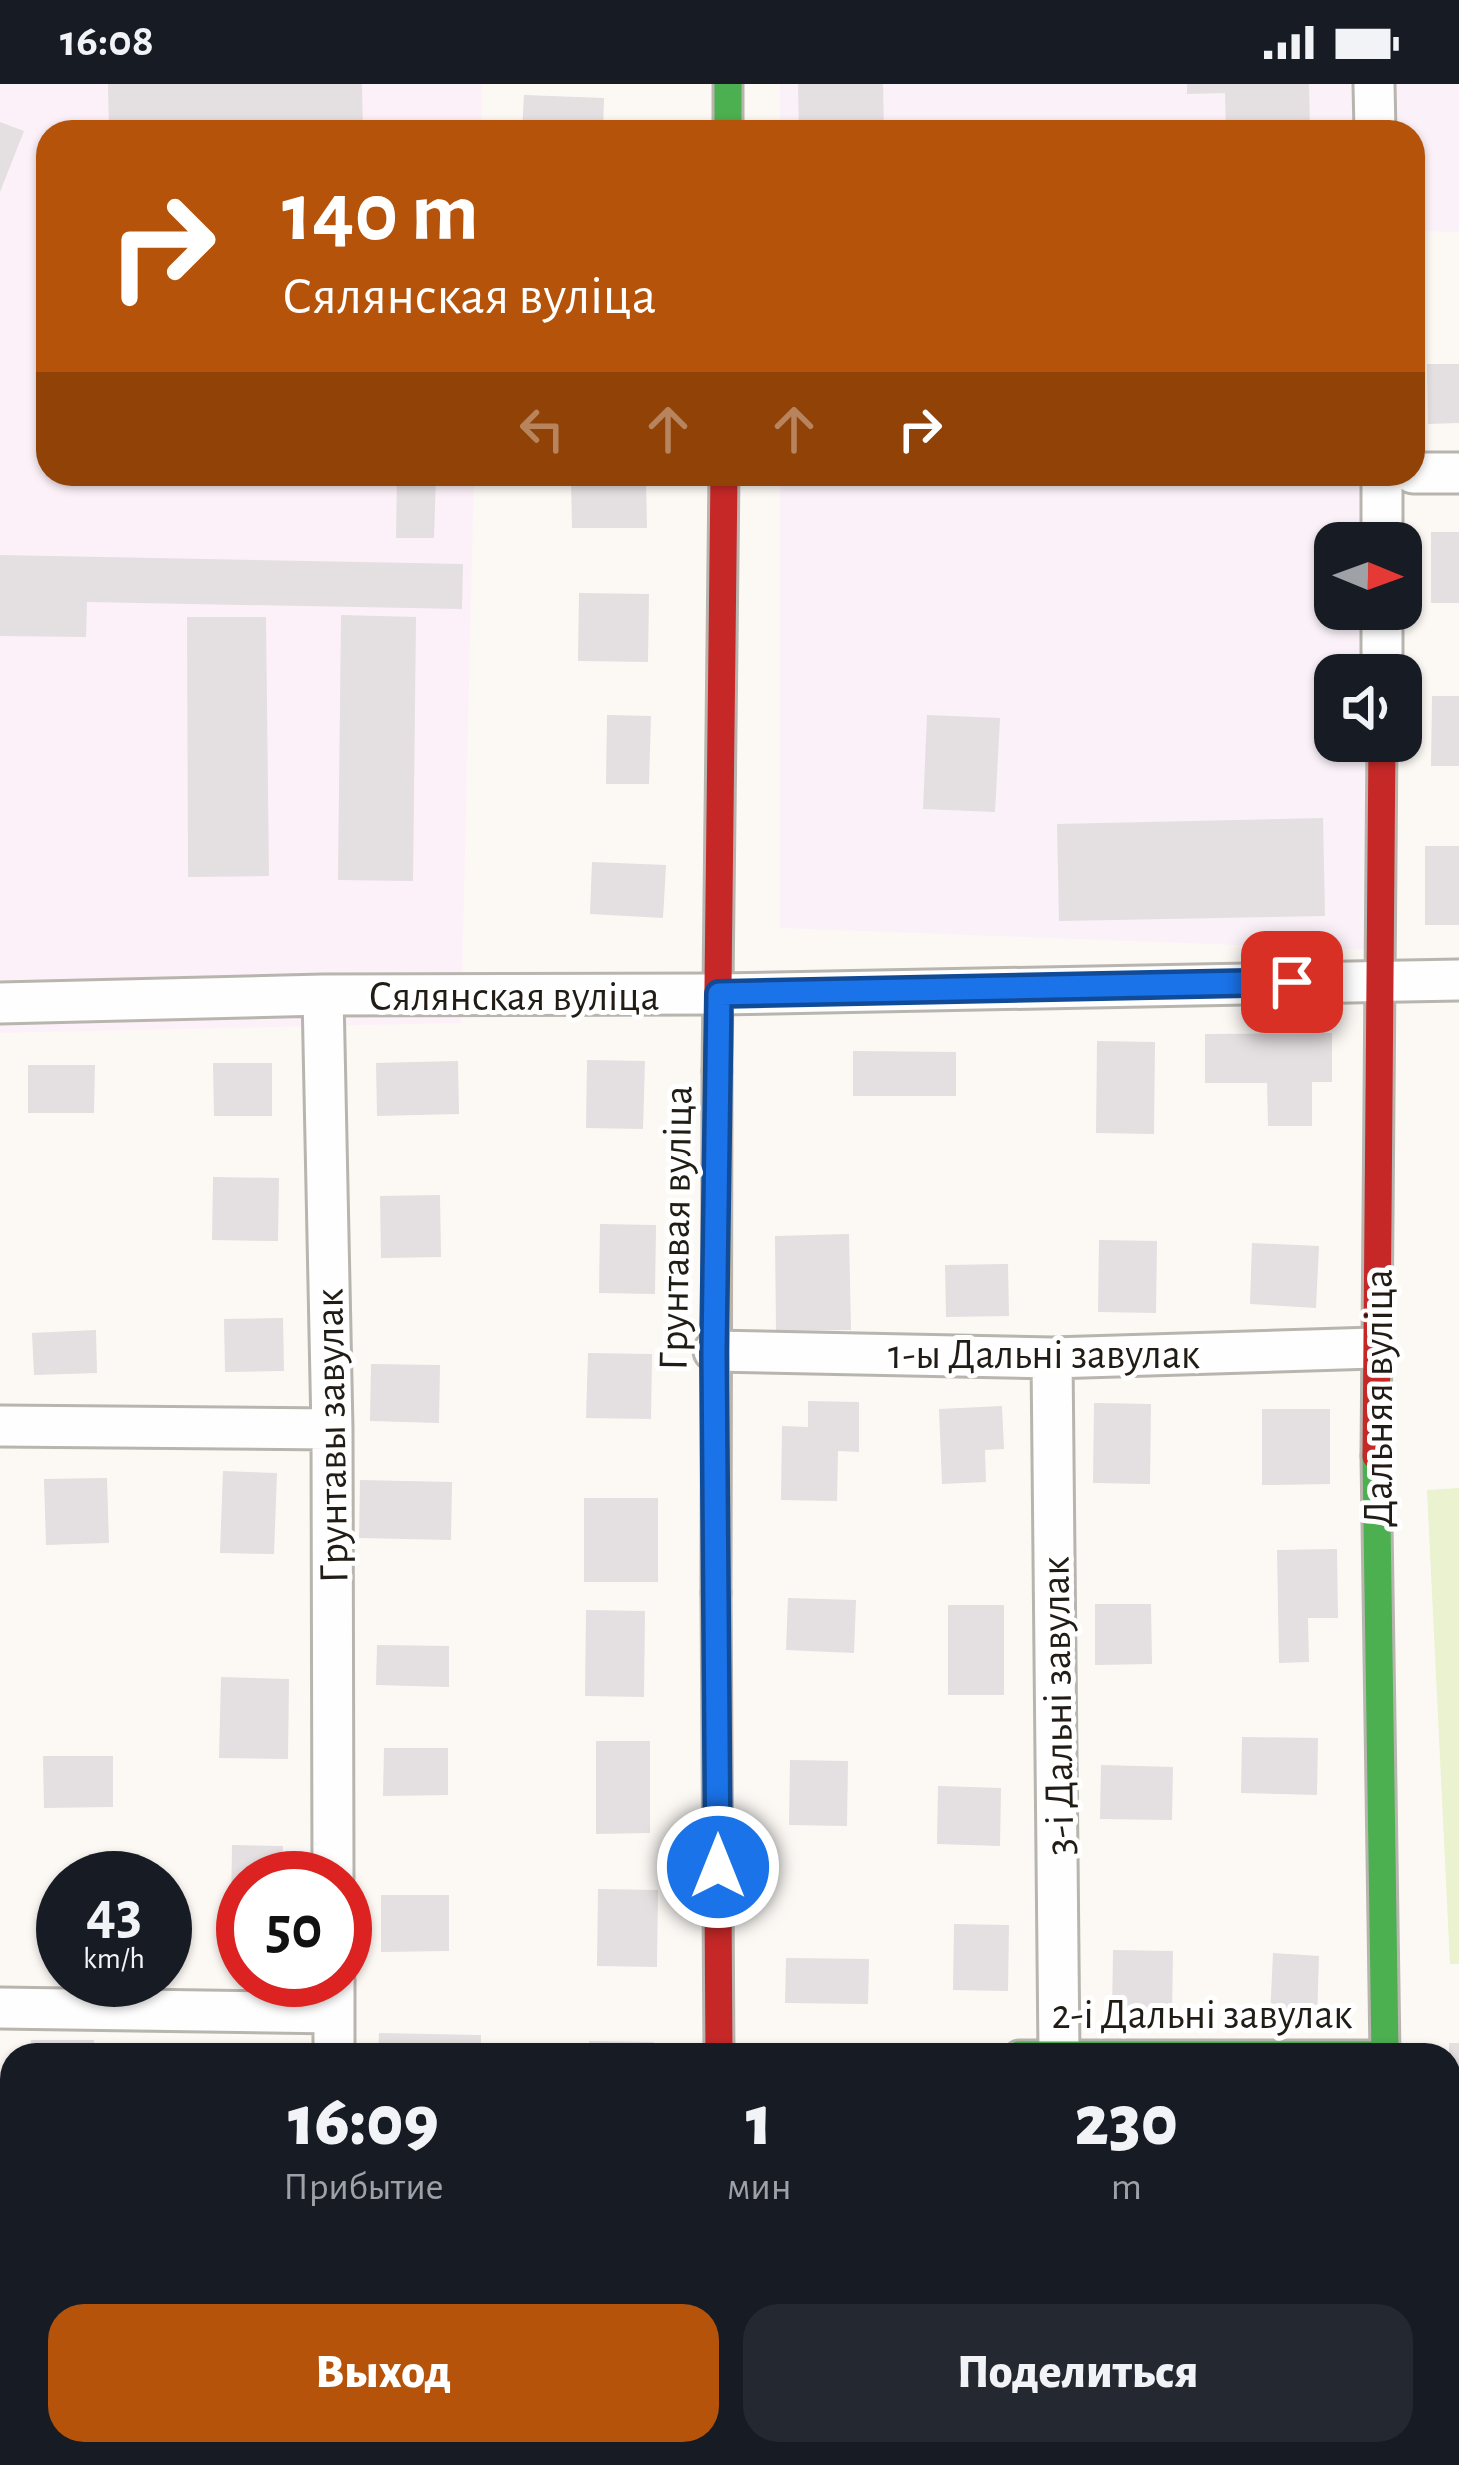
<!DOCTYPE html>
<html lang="ru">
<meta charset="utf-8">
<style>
:root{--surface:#171b24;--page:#242831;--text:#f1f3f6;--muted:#9ea1a6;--accent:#b45309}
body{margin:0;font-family:"Alegreya Sans",sans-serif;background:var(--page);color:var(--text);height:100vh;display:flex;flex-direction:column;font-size:45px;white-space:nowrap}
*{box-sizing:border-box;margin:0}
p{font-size:39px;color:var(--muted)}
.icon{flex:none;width:66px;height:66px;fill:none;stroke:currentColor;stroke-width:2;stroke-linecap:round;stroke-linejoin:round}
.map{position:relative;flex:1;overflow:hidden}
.panel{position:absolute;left:0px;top:1959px;width:1461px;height:423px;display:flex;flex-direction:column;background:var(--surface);border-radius:36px 36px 0 0;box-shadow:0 3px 9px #0004}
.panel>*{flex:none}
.top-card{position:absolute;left:36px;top:36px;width:1389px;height:366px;border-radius:36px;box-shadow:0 3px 9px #0004;background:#b45309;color:#fff;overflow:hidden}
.needle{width:78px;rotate:91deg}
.tools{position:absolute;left:1314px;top:438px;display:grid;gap:24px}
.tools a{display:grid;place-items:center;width:108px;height:108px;border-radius:24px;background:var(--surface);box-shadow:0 3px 9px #0004;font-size:60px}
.speed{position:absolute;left:36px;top:1767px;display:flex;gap:24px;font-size:60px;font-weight:700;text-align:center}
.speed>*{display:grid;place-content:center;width:156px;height:156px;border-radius:50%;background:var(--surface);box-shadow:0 3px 9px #0004;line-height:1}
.speed small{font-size:30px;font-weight:400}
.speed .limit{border:18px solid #d22;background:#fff;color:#111}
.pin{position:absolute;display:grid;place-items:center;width:102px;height:102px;color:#fff;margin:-51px;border-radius:24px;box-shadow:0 6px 18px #0006}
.me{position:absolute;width:132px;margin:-66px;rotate:0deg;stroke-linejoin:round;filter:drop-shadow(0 0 9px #0008)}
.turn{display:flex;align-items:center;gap:42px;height:252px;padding:0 48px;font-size:54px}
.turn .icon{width:156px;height:156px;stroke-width:2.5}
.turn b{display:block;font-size:84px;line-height:102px}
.lanes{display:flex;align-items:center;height:114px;padding:0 48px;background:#0003;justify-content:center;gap:60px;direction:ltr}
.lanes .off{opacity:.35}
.eta{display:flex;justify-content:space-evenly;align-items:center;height:204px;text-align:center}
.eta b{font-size:72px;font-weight:800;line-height:84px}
.action{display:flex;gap:24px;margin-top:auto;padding:24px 48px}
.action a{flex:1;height:138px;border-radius:36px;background:var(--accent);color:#fff;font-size:48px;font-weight:800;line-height:138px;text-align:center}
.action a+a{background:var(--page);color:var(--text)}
.status{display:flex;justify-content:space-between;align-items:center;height:84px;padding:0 60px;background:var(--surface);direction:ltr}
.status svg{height:33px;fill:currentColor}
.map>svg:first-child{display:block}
.industrial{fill:#fcf1f8}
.education{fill:#fbf1f9}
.green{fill:#ebf2cf}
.building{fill:#e4dfe0}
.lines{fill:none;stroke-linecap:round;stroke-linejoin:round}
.street-casing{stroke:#b8b5af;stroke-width:45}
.fast-casing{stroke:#b8b5af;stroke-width:33}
.slow-casing{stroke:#b8b5af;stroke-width:33}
.jam-casing{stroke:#b8b5af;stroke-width:33}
.street{stroke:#fffefe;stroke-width:39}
.fast{stroke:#4caf50;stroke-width:27}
.slow{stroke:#ffc107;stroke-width:27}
.jam{stroke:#c62828;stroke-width:27}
.route-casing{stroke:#114b97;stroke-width:30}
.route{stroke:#1a73e8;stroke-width:21}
.labels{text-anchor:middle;stroke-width:10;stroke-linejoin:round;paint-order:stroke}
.street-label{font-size:42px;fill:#211c15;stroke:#fff}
</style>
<div class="status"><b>16:08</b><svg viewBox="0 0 49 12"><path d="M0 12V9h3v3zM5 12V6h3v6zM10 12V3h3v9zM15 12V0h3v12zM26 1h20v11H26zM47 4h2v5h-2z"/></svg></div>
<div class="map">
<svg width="1459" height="2381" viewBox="0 0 1459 2381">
<rect width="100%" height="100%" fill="#fcf9f5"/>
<path class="industrial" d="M0 0H482L481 48H48V390H474L461 939 0 949Z"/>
<path class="education" d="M780 0H1459V148L1413 147V48H780Z
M780 390H1364L1365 459H1335V525H1367L1368 591H1335V657H1369L1373 866 780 844Z"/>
<path class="green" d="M1459 1404V1880H1450L1427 1406Z"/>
<path class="building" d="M108 0H362L363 48H109Z
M798 0H883L884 48H799Z
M1187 0H1309L1310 48H1226L1225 9 1187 10Z
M524 11 604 14 603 48H522Z
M0 38 24 47 0 108Z
M1427 280H1459V339L1428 340Z
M397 390H436L434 454H396Z
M571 395H646L647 444H572Z
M1431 448H1459V519H1431Z
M0 471 463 480 462 525 87 518 86 553 0 552Z
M579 509 649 510 648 578 578 577Z
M341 531 416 533 413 797 338 796Z
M187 533H266L269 792 188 793Z
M1432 612H1459V682H1431Z
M607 631 651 632 649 700H606Z
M927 631 1000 634 995 728 923 725Z
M1323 734 1325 832 1059 837 1057 740Z
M1425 762H1459V841H1425Z
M592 778 666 781 663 834 590 830Z
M1332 949V998H1312V1042H1268L1267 999H1205V950Z
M1097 957 1155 958 1154 1050 1096 1049Z
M853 967 956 968V1012H853Z
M587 976 645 977 643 1045 586 1044Z
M458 977 459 1030 377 1032 376 979Z
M213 979H272V1032H214Z
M28 981H95L94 1029H28Z
M213 1093 279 1094 278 1157 212 1156Z
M440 1111 441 1173 381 1174 380 1112Z
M600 1140 656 1141 655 1210 599 1209Z
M849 1150 851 1246 776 1247 775 1152Z
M1099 1156 1157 1157 1156 1229 1098 1228Z
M1252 1159 1319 1162 1316 1224 1250 1220Z
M1008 1180 1009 1232 946 1233 945 1181Z
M283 1234 284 1287 225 1288 224 1235Z
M96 1246 97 1289 34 1291 32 1249Z
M588 1269 652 1270 651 1335 586 1334Z
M371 1280 440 1281 439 1339 370 1337Z
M808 1317 859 1318V1368L838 1367 837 1417 781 1416 782 1342 808 1343Z
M1094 1319 1151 1320 1150 1400 1093 1399Z
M1002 1322 1004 1365 985 1366 986 1398 942 1400 939 1325Z
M1262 1325H1330V1400L1262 1401Z
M223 1387 277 1389 274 1470 220 1469Z
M107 1394 109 1459 46 1461 44 1395Z
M360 1396 452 1398 451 1456 359 1454Z
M584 1414H658V1498H584Z
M1337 1465 1338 1534H1308L1309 1578 1279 1579 1277 1466Z
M788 1514 856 1516 854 1569 786 1566Z
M1095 1520H1151L1152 1580 1095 1581Z
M948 1521H1004V1611H948Z
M586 1526 645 1527 644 1613 585 1612Z
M377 1561 449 1562V1603L376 1601Z
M221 1593 289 1595 288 1675 219 1674Z
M1242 1653 1318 1654 1317 1711 1241 1709Z
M596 1657H650V1749L596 1750Z
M384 1664H448V1711L383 1712Z
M43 1672H113V1723L44 1724Z
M790 1676 848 1677 847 1742 789 1741Z
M1101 1681 1173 1683 1172 1736 1100 1735Z
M938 1702 1001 1704 1000 1762 937 1760Z
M232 1761 283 1762 282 1794H243V1886H230Z
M598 1805 658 1806 657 1883 597 1882Z
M50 1807 63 1808V1874H48Z
M381 1811H449V1867L381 1868Z
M954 1840 1009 1841 1008 1907 953 1906Z
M1113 1866 1173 1867 1172 1932 1112 1931Z
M1273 1869 1319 1872 1317 1936 1270 1934Z
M786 1874 869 1875 868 1920 785 1919Z
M379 1949 481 1951V1971H378Z
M31 1956H94V1971H31Z
M589 1957 654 1958V1971H589Z
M1449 1959H1459V2029H1449Z"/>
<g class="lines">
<g class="street-casing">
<path id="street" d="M1374 0 1375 48
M1413 389H1459
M1382 390V459
M1382 525V591
M323 911 332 1345 333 1794
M0 919 323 911 719 910 1459 896
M714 1267 1052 1274 1374 1264
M1052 1274 1059 1970
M0 1342 332 1345
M334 1896V1971
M0 1924 334 1929
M1449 2347H1459
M0 2358H12
M340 2370V2381
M1156 2370V2381"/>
</g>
<g class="fast-casing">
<path id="fast" d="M728 0V48
M1019 1971H1385L1376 1372
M726 2370 727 2381"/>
</g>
<g class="slow-casing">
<path id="slow" d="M716 1509 717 987"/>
</g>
<g class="jam-casing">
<path id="jam" d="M717 987 724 390
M1376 1372 1382 657
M716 1509 719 1971"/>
</g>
<use href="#street" class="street"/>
<use href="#fast" class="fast"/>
<use href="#slow" class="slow"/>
<use href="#jam" class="jam"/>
</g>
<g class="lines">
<g class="route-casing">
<path id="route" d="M718 1783 714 1267 719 910 1292 898"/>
</g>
<use href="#route" class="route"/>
</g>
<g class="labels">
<g class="street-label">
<text x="514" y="926">Сялянская вуліца</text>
<text transform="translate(674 1144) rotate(-89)" y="15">Грунтавая вуліца</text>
<text x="1044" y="1284">1-ы Дальні завулак</text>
<text transform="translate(1377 1314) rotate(-90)" y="15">Дальняя вуліца</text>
<text transform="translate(330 1352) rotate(-91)" y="15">Грунтавы завулак</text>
<text transform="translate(1056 1622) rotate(-91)" y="15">3-і Дальні завулак</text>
<text x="1202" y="1944">2-і Дальні завулак</text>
</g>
</g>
</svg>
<div class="tools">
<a><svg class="needle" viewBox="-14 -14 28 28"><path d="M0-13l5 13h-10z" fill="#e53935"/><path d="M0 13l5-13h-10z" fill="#9ea1a6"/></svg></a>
<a><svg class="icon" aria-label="sound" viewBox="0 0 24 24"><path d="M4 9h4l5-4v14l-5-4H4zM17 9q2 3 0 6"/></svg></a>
</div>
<div class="speed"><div>43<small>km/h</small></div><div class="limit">50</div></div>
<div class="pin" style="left:1292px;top:898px;background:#d93025"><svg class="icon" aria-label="arrive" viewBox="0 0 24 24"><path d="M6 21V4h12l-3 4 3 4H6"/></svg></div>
<svg class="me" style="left:718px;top:1783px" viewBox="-20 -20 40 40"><circle r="17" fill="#1a73e8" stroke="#fff" stroke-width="3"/><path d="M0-11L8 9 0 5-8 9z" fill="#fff"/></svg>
<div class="top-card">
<div class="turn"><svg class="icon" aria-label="right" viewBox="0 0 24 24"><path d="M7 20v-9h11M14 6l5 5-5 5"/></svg><div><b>140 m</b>Сялянская вуліца</div></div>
<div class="lanes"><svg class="icon off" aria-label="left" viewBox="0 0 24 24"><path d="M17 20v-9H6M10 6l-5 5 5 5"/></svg><svg class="icon off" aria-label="ahead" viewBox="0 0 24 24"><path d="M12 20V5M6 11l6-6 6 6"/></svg><svg class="icon off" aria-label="ahead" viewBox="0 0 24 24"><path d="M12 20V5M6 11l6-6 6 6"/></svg><svg class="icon" aria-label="right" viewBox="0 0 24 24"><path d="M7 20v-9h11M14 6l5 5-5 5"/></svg></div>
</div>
<section class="panel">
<div class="eta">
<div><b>16:09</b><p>Прибытие</p></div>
<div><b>1</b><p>мин</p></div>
<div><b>230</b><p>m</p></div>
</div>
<div class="action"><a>Выход</a><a>Поделиться</a></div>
</section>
</div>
